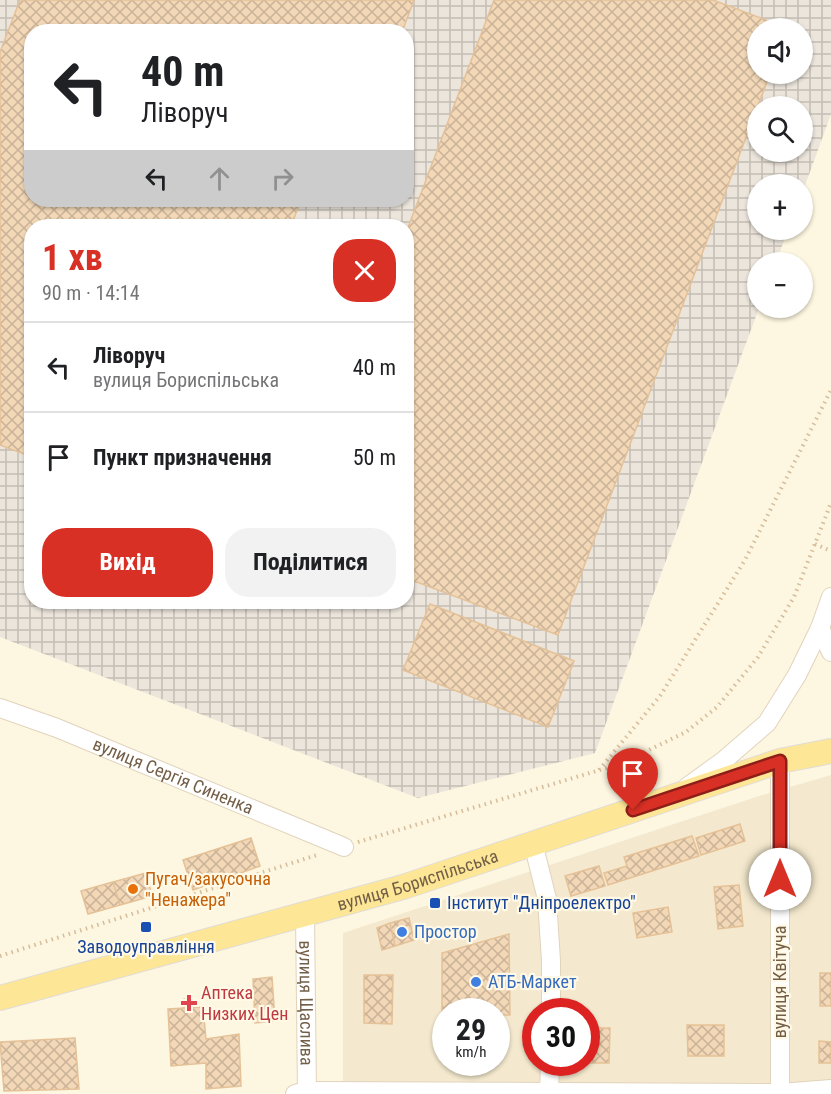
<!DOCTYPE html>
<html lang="uk">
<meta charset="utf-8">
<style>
:root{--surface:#fff;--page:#f2f2f2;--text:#202124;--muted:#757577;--line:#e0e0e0;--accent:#d93025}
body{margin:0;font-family:"Roboto Condensed",sans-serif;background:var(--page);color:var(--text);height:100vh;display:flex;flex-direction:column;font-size:22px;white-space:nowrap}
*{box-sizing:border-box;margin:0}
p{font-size:20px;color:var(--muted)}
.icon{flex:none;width:33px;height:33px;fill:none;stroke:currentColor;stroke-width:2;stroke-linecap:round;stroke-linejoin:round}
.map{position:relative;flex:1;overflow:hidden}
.panel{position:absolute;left:24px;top:219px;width:390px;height:390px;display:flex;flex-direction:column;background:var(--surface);border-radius:24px;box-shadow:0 2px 4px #0004}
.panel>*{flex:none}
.hud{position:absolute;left:24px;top:24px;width:390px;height:183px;border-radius:24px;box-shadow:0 2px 4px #0004;background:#fff;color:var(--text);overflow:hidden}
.controls{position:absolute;left:747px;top:18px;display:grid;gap:12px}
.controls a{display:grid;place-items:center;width:66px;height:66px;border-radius:50%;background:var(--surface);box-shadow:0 2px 4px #0004;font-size:30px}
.speed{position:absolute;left:432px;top:998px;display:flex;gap:12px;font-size:30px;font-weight:700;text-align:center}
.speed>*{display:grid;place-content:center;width:78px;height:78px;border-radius:50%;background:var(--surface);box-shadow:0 2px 4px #0004;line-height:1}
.speed small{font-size:15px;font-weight:400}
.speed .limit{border:9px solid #d22;background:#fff;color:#111}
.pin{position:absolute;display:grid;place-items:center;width:51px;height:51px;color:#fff;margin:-62px -26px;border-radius:50% 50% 50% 0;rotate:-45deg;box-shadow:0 0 6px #0007}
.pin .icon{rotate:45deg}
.me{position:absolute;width:66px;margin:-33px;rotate:0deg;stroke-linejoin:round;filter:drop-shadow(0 0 4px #0008)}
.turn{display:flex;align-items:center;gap:21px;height:126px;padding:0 18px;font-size:27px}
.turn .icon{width:78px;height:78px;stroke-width:2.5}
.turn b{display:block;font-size:42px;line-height:51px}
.lanes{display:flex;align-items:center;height:57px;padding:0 18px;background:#0003;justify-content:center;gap:30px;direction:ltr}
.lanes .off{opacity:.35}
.round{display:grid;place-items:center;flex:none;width:63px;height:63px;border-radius:24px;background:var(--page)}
.head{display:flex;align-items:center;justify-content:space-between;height:102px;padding:0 18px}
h1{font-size:36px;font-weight:700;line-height:45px;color:var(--accent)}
.action{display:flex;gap:12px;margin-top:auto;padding:12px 18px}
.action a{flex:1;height:69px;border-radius:24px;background:var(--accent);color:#fff;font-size:24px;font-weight:700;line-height:69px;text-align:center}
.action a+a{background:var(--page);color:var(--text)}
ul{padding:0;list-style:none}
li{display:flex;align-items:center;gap:18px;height:90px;padding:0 18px;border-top:2px solid var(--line)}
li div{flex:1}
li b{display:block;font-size:22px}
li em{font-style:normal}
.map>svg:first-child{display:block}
.residential{fill:#f4e9ce;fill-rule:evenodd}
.industrial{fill:url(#industrial-grid);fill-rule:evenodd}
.building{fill:url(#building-cross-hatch);stroke:#e5c197;stroke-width:1.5}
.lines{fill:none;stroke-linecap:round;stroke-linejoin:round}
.minor-casing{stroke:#e1d3bc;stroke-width:20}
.major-casing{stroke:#e0dcd7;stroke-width:26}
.path{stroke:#d7bc9a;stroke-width:4;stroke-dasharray:1.5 4.5;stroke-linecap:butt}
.minor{stroke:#fff;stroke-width:18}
.major{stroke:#fde796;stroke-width:24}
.route-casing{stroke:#8d1f18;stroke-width:15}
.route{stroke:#d93025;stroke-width:10}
.food-dot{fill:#e8710a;stroke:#fff9e6;stroke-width:2}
.transit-dot{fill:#1a4fb4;stroke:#fff9e6;stroke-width:2}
.shop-dot{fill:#3f7fe0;stroke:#fff9e6;stroke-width:2}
.health-dot{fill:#e0444e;stroke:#fff9e6;stroke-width:2}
.labels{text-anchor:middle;stroke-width:4.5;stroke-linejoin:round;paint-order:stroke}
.street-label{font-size:18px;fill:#735e47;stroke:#fff9e6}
.food-label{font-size:18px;fill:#c56008;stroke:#fff9e6;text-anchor:start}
.transit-label{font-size:18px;fill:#164399;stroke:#fff9e6;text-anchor:start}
.shop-label{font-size:18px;fill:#366cbe;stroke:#fff9e6;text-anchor:start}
.health-label{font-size:18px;fill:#be3a42;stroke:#fff9e6;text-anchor:start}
</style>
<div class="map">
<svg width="831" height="1094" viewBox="0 0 831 1094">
<defs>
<pattern id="industrial-grid" width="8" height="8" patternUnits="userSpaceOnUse" patternTransform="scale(1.5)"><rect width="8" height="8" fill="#ebe5dc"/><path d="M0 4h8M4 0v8" fill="none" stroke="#c3bdb4"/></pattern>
<pattern id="building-cross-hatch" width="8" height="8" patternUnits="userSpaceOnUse" patternTransform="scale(1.5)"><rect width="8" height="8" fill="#f3d8b7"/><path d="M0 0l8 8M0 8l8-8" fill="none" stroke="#c9b297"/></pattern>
</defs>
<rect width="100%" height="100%" fill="#fdf6e0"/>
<path class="residential" d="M831 775V1094H343V933L759 796ZM446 1011H496V1062H446ZM536 1011H586V1062H536Z"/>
<path class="industrial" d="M0 0H831V114L803 191 802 184H758V230H788L776 262H758V308H759L595 753 418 798 0 637ZM758 28H802V74H758ZM32 32H406V200H32ZM758 106H802V152H758ZM32 226H406V602H32Z"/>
<path class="building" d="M20 0H414L402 32H32V200H301L291 226H32V457L0 445V52Z
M494 0H713L787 28H758V74H770L558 635 406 578V233Z
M430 604 574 661 548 727 403 670Z
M740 824 745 841 701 855 696 838Z
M692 836 699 856 608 885 604 873 627 866 624 857Z
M251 838 260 866 193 890 183 860Z
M599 866 605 886 571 896 565 876Z
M146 873 152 896 120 905 113 882Z
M113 882 120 905 88 914 81 891Z
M739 885 743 926 718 929 714 887Z
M668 907 672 932 637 938 633 913Z
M409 918 414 940 395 946 390 923Z
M390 923 395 946 382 950 377 928Z
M509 934 510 1015H496V1011L442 1012V953Z
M820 973H831V1006H820Z
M364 975H393L392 1024 364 1023Z
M272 977 275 1021 255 1023 253 979Z
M184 999 196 1000 195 1007 183 1008Z
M203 1007 206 1039 239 1034 241 1086 206 1089V1063L171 1066 168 1009Z
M687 1025H724V1056H688Z
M586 1028H610L609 1063H576L586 1062Z
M75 1038 79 1089 4 1091 0 1042Z
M819 1041 831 1042V1063H819Z"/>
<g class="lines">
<g class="minor-casing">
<g id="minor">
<path d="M820 628 831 652"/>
<path id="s1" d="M0 708 57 728 344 847"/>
<path d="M687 787 723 761 767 723 797 675 820 628 831 597"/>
<path d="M533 843 547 899 551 961V1011"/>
<path id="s2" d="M305 913 307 1094"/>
<path d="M295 1094 307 1091 780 1093 831 1089"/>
<path d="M549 1094 550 1062"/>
<path d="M780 1094V761"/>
</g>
</g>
<g class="major-casing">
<g id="major">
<path id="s3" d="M0 998 403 887 780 761 831 751"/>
</g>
</g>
<path class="path" d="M815 544 831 551
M599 770 660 696 745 560 831 390
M358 842 620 764 686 732 717 707 758 657 794 597 831 503
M0 956 317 855"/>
<use href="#minor" class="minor"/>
<use href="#major" class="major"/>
</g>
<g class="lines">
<g class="route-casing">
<path id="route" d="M633 810 780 761V879"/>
</g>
<use href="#route" class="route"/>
</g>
<circle class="food-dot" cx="133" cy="889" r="6"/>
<g class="transit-dot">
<rect x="429" y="897" width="12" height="12" rx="3"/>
<rect x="140" y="921" width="12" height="12" rx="3"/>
</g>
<g class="shop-dot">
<circle cx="402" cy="932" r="6"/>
<circle cx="476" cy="982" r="6"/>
</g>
<path class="health-dot" d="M186 994h6v6h6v6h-6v6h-6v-6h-6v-6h6z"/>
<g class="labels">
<g class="street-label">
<text dy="6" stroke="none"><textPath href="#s1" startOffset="186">вулиця Сергія Синенка</textPath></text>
<text dy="6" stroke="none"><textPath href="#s3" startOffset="434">вулиця Бориспільська</textPath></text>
<text transform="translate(780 982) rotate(-90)" y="6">вулиця Квітуча</text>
<text dy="6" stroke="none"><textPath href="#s2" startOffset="90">вулиця Щаслива</textPath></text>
</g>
<g class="food-label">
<text x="145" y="885">Пугач/закусочна<tspan x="145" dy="21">"Ненажера"</tspan></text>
</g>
<g class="transit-label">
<text x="447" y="909">Інститут "Дніпроелектро"</text>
<text x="146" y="953" text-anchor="middle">Заводоуправління</text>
</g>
<g class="shop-label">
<text x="414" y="938">Простор</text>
<text x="488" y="988">АТБ-Маркет</text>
</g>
<g class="health-label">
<text x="201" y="999">Аптека<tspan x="201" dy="21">Низких Цен</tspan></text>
</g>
</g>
</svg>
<div class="controls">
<a><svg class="icon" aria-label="sound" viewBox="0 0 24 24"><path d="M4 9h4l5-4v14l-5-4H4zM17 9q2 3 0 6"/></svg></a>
<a><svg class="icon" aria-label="search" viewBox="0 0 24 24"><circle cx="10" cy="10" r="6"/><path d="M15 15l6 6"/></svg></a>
<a>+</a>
<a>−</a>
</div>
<div class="speed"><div>29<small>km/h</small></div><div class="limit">30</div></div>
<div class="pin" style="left:633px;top:810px;background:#d93025"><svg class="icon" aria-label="arrive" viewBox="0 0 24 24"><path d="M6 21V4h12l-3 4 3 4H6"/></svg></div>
<svg class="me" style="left:780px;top:879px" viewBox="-20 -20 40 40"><circle r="19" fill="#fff"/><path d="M0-13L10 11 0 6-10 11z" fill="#d93025"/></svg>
<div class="hud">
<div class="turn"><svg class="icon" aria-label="left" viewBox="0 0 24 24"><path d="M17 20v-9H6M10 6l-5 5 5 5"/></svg><div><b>40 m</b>Ліворуч</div></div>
<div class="lanes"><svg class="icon" aria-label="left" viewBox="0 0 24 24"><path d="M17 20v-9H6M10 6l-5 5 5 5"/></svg><svg class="icon off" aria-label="ahead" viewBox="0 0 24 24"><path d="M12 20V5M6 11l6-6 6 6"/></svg><svg class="icon off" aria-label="right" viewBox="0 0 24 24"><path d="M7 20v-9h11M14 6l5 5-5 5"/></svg></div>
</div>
<section class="panel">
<div class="head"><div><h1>1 хв</h1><p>90 m · 14:14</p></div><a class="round" style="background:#d93025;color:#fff"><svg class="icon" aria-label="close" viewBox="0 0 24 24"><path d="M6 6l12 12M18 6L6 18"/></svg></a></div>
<ul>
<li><svg class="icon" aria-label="left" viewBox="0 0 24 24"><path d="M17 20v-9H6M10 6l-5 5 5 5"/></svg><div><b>Ліворуч</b><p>вулиця Бориспільська</p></div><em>40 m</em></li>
<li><svg class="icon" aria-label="arrive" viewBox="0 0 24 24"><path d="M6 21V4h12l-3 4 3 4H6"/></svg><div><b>Пункт призначення</b></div><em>50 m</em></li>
</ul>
<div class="action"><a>Вихід</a><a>Поділитися</a></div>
</section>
</div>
